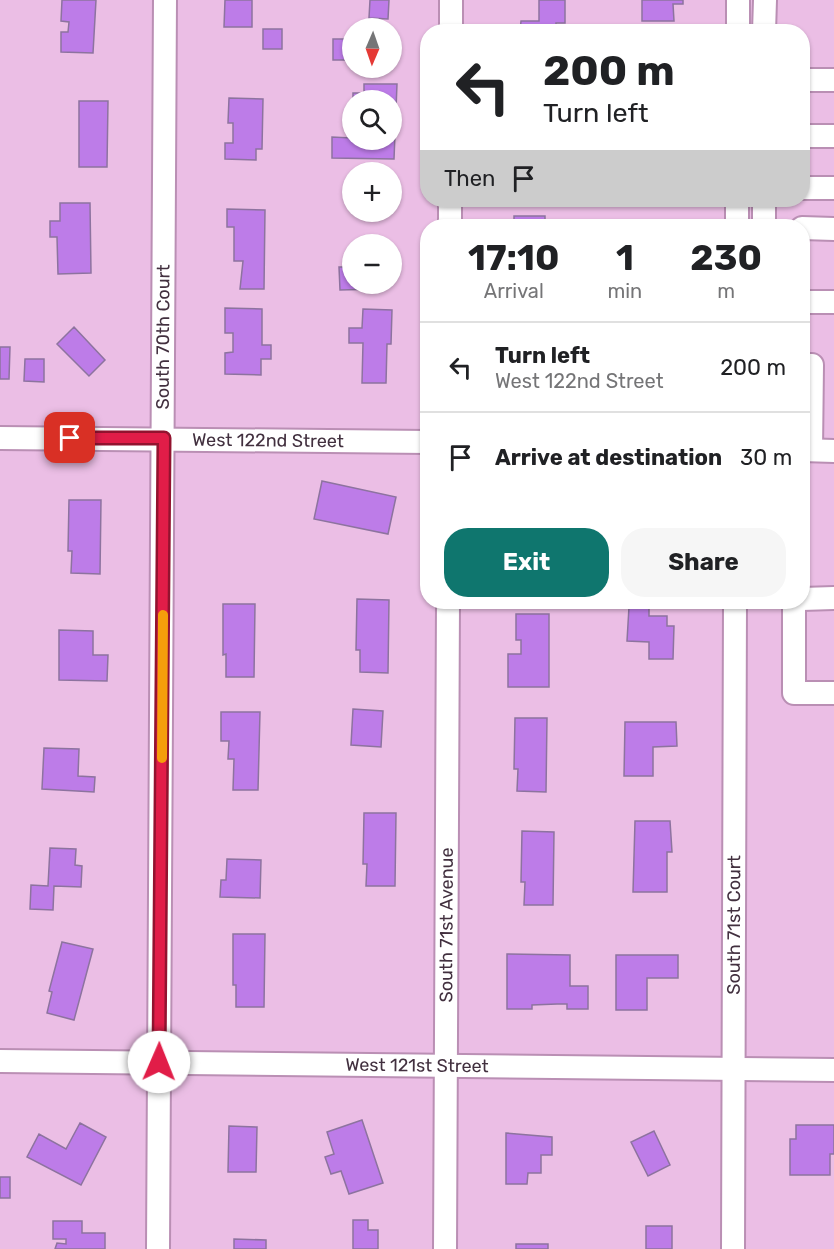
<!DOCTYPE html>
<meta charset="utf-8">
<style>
:root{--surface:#fff;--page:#f6f6f6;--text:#202124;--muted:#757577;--line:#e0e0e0;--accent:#0f766e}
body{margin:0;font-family:Rubik,sans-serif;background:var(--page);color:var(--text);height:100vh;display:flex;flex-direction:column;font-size:22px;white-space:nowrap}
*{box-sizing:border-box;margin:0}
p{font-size:20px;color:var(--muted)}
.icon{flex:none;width:33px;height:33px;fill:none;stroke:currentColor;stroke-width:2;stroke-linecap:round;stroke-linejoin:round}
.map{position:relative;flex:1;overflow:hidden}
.sheet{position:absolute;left:420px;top:219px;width:390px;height:390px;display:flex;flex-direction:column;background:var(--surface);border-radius:24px;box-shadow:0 2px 4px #0004}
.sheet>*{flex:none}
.top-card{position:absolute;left:420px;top:24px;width:390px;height:183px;border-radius:24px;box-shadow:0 2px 4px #0004;background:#fff;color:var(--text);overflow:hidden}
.needle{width:39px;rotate:182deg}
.controls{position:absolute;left:342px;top:18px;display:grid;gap:12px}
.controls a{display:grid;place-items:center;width:60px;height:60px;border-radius:50%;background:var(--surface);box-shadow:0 2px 4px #0004;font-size:30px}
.pin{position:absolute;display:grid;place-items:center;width:51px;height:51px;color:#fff;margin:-26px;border-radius:12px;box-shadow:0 3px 9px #0006}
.me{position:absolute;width:66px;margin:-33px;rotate:1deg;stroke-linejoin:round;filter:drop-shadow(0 0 4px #0008)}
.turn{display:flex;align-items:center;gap:21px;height:126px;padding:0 24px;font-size:27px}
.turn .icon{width:78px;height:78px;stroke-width:2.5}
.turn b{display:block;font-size:42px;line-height:51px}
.then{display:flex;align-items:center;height:57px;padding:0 24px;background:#0003;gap:12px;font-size:22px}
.eta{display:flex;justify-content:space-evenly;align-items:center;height:102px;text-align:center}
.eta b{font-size:36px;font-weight:700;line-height:42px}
.action{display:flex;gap:12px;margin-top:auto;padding:12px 24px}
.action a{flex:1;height:69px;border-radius:24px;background:var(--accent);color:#fff;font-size:24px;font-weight:700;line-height:69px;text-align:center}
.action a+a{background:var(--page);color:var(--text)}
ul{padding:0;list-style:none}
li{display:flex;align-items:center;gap:18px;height:90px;padding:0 24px;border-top:2px solid var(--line)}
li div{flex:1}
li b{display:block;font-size:22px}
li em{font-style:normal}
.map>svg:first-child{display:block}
.building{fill:#bd7ce8;stroke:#8d739f;stroke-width:1.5}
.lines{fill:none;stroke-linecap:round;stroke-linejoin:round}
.minor-casing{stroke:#ba8fb4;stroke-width:26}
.minor{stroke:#fff;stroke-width:22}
.route-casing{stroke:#92132f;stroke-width:15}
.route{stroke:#e11d48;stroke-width:10}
.slow{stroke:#f59e0b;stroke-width:10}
.labels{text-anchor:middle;stroke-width:4.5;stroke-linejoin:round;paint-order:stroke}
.street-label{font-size:18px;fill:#42303f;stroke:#fee7fb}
</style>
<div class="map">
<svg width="834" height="1249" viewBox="0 0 834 1249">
<rect width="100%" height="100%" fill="#ebbee5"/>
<path class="building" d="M62 0H96L93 53 61 52V32H68L69 22 61 21Z
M225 0H252V27H224Z
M370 0H389L388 19 369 18Z
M539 0H565V23H556V32H520L521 21H539Z
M642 0H683V4H673L674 21H642Z
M263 29H282V49H263Z
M333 39H352V60H333Z
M364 84H397L394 159 332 158V137L392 140V100H353V93H364Z
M229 98 263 99 262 149H256V160L225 159V143H233V123H228Z
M79 101H108L107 167H79Z
M60 203H90L91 273 58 274 57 237H50V221H60Z
M227 209 265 210 264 289H240L243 261H234V227H227Z
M514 216H545V226H514Z
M339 267H352V284H377V289L340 290Z
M225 308 262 309V345H271V359H261V375L225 374V353L233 352V333H225Z
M363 309 392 310 391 344H387L386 383H362L363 343H349V328H362Z
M74 327 105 360 89 376 57 344Z
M0 347H10L9 379H0Z
M25 359H44V382L24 381Z
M322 481 396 497 388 534 314 519Z
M69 500H101L100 574 71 573 72 551H68Z
M357 599 389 600 388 673 360 672V650H356Z
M223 604H255L254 677H226V654L223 655Z
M629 607 649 608V616H667V626H674L673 659H649V642L627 641Z
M516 614H549V687H508V654H521V640H516Z
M59 630 93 631V655H108L107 681 59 680Z
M353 709 383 711 381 747 351 745Z
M221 712H260L258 790H233L234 759H228L229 741H221Z
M515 718H547L546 792 517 791 518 769H514Z
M625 722H676L677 746 653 747V776H624Z
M44 748 79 749 78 776 95 777 94 792 42 789Z
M364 813H396L395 886H366L367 864H363Z
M635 821H670L672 852H667V892H633Z
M522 831 554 832 553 905H524L525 882H521Z
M50 848 76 849 75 865 82 866 81 887 54 886 53 910 30 909 31 885 48 886Z
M227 859 261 860 260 898 220 897 221 880H226Z
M233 934H265L264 1007H236V985H233Z
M62 942 93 949 74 1020 47 1013 52 992 49 991Z
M507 954 570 955V986H588V1009H567V1004H557L532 1005V1009H507Z
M616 955H678V978H647V1010H616Z
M362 1120 383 1183 349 1194 341 1171 331 1174 325 1157 334 1154 327 1132Z
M80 1123 106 1137 81 1185 27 1157 39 1134 66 1149Z
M796 1125H834V1154H830V1175H790V1139H796Z
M229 1126 257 1127 256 1172H228Z
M654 1131 670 1165 648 1176 631 1142Z
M506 1133 552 1137V1155H541V1173H528L527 1184H506Z
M0 1177H10V1198H0Z
M353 1220H368V1230H378V1249H353Z
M53 1221H82V1233H105V1249H55L57 1243 66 1244V1239H53Z
M646 1226H672V1249H646Z
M234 1239 266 1240V1249H234Z
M516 1244H548V1249H516Z"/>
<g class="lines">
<g class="minor-casing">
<g id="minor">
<path d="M451 32V0"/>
<path d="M738 32V0"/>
<path d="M764 32 765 0"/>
<path d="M802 80H834"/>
<path d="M802 136H834"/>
<path d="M802 188H834"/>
<path d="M450 226V200"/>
<path d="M737 226V200"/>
<path d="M764 226V200"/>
<path d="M802 228 834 229"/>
<path d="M802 302H834"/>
<path d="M802 365H812L811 450"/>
<path id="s1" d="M0 438 428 442"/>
<path d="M802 450 834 451"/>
<path d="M802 599 834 598"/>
<path d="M794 602V693H834"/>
<path id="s2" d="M0 1061 834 1070"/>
<path id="s3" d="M158 1249 165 0"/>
<path id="s4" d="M445 1249 448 602"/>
<path id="s5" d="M733 1249 735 602"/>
</g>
</g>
<use href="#minor" class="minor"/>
</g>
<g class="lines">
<g class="route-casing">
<path id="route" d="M70 438H164L159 1062"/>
</g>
<use href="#route" class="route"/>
<path class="slow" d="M162 758 163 615"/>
</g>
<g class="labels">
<g class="street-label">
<text dy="6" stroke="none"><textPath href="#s3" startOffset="912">South 70th Court</textPath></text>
<text dy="6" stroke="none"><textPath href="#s1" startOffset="268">West 122nd Street</textPath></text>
<text dy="6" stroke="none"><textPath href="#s4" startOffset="324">South 71st Avenue</textPath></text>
<text dy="6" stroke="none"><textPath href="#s5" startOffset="324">South 71st Court</textPath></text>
<text dy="6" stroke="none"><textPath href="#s2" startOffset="417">West 121st Street</textPath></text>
</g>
</g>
</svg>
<div class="controls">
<a><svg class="needle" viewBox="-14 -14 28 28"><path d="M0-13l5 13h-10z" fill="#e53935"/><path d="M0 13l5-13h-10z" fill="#757577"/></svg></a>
<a><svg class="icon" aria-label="search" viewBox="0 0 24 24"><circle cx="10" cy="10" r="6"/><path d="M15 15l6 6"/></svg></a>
<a>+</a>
<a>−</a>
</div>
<div class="pin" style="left:70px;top:438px;background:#d93025"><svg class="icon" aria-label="arrive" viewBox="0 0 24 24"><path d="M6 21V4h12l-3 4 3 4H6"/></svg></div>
<svg class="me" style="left:159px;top:1062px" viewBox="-20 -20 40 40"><circle r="19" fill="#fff"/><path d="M0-13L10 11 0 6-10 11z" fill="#e11d48"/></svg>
<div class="top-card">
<div class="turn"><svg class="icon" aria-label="left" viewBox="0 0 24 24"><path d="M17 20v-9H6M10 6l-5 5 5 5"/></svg><div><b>200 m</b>Turn left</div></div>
<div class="then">Then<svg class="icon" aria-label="arrive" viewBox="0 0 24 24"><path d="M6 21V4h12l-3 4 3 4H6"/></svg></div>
</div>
<section class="sheet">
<div class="eta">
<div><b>17:10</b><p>Arrival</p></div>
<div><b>1</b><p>min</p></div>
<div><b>230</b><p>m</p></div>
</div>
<ul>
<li><svg class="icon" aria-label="left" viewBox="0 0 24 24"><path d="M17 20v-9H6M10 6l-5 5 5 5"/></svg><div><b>Turn left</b><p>West 122nd Street</p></div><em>200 m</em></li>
<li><svg class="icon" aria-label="arrive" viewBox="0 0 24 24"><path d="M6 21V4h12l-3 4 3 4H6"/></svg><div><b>Arrive at destination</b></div><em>30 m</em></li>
</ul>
<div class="action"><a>Exit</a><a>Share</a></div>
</section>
</div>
